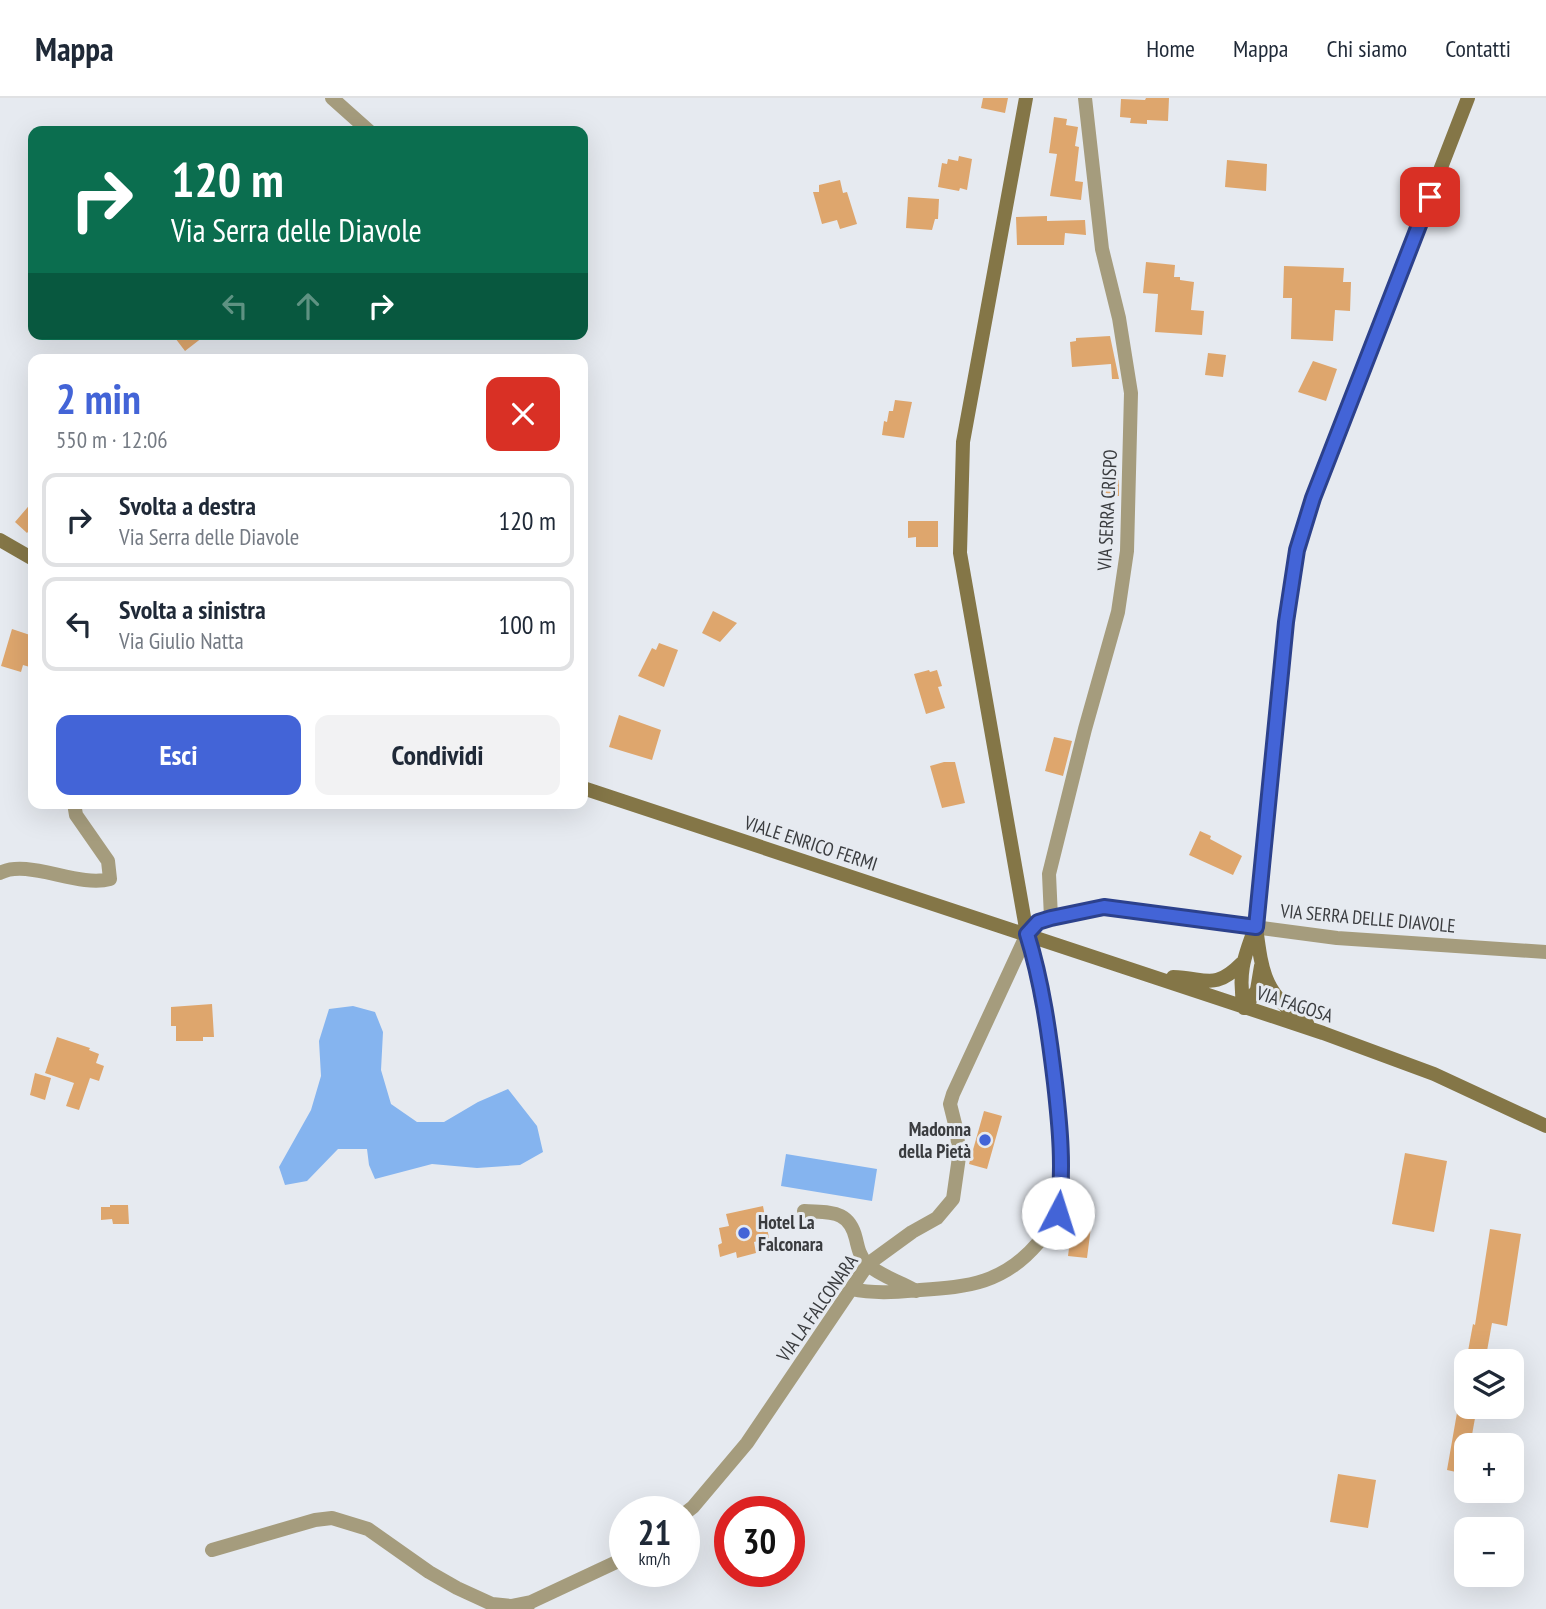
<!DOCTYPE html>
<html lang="it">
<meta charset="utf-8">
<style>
:root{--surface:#fff;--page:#f2f2f3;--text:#1f2937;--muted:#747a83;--line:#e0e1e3;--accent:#4364d7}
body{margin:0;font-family:"PT Sans Narrow",sans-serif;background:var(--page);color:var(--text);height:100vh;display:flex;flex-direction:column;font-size:26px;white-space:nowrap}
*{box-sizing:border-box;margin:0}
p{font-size:23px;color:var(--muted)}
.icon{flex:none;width:38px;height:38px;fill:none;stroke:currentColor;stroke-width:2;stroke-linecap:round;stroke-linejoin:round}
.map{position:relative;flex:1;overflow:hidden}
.details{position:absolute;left:28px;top:256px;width:560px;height:455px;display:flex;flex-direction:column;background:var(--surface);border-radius:14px;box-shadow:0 7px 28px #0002}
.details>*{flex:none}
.banner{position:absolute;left:28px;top:28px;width:560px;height:214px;border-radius:14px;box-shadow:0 7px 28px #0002;background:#0b6e4f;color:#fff;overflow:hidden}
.controls{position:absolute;left:1454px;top:1251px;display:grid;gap:14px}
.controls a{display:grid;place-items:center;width:70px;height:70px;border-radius:14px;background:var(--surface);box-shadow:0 7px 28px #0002;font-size:35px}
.speed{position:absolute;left:609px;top:1398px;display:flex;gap:14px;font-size:35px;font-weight:700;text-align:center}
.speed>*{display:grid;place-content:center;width:91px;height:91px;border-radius:50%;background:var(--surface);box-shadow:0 7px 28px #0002;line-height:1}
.speed small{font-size:18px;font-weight:400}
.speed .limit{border:10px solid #d22;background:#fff;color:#111}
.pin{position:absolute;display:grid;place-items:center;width:60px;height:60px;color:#fff;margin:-30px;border-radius:14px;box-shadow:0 4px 10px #0006}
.me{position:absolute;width:77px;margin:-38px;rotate:5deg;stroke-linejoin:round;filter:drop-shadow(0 0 5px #0008)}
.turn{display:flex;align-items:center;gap:24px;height:147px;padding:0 28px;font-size:32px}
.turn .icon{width:91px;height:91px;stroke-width:2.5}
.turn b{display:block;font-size:49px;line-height:60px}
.lanes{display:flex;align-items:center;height:66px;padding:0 28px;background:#0003;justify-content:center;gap:35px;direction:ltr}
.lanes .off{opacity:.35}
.round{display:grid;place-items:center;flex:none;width:74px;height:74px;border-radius:14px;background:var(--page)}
.overview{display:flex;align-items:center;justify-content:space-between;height:119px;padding:0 28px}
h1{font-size:42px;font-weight:700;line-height:52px;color:var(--accent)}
.action{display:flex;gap:14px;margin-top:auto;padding:14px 28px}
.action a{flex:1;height:80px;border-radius:14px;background:var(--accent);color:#fff;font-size:28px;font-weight:700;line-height:80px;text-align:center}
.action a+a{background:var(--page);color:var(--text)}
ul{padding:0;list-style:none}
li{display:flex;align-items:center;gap:21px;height:94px;margin:0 14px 10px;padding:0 14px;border:4px solid var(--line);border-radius:14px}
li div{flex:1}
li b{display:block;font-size:26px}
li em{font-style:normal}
header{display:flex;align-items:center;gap:42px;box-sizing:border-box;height:98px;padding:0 35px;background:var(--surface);border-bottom:2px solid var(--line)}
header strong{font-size:33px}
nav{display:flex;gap:38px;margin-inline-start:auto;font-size:24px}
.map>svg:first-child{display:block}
.water{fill:#85b4ef}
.building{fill:#dea66d}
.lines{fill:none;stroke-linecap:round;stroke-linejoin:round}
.street{stroke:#a59c7d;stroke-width:14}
.secondary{stroke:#847647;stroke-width:14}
.route-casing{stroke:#2c418c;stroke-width:18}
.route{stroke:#4364d7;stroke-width:12}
.poi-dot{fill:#4364d7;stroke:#e6eaf0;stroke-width:2.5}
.labels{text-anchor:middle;stroke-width:6;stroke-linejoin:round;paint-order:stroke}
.street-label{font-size:19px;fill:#3a3c3f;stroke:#e6eaf0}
.poi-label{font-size:19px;font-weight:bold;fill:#3a3c3f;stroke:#e6eaf0;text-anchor:end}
</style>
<header>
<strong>Mappa</strong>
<nav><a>Home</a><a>Mappa</a><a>Chi siamo</a><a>Contatti</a></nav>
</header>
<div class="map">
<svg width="1546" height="1511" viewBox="0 0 1546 1511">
<rect width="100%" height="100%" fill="#e6eaf0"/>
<path class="water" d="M353 908 375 914 383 934 381 972 391 1006 417 1024H444L478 1004 508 991 537 1028 543 1054 520 1067 477 1070 432 1066 375 1081 369 1067 367 1051H338L307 1083 285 1087 279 1069 311 1012 321 978 319 943 329 911Z
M786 1056 877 1071 872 1103 781 1088Z"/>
<path class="building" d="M983 0H1008L1005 15 981 10Z
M1146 0H1169L1168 23 1147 22V26L1130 25 1131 20 1120 19 1121 1 1145 2Z
M1054 19 1067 21 1066 27 1078 29 1075 48 1079 49 1075 83 1083 84 1081 102 1050 98 1057 56 1049 55Z
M959 58 972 61 967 92 960 90 959 93 938 89 942 65 947 66 948 61 958 63Z
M1227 62 1267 66 1266 93 1225 89Z
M840 82 843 95 847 94 857 126 840 131 837 122 822 126 813 94H819V87Z
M908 99 939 101 938 121H935L932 132 906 130Z
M1047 118V123L1085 122 1086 137 1065 135 1064 147H1017L1016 119Z
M1146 164 1175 167 1174 179H1180V182L1194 184 1191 212 1204 213 1202 237 1155 234 1158 196 1143 195Z
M1284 168 1344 170 1343 184H1351L1350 213 1335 212 1333 243 1291 241 1292 200H1283Z
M172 236H207L185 253Z
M1110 238 1119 281H1112L1111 266 1072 269 1070 244 1076 243V240Z
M1208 255 1226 257 1223 279 1205 277Z
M1313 263 1337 271 1326 303 1298 294Z
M895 302 912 304 904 340 882 337 884 323 887 324 889 313H893Z
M1106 381 1119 382V398H1105Z
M33 403V428L27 435 15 424Z
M908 423H938V449H916V439L908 440Z
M713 513 737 525 720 544 702 535Z
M12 531 33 538V570L23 567 21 574 1 568Z
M659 545 678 552 664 589 638 578 652 550 656 552Z
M929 572 930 574 937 572 942 588 938 589 945 610 926 616 914 576Z
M619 617 661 632 652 662 609 649Z
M1054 639 1072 643 1063 678 1045 673Z
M944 664H955L965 705 942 710 930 668Z
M1200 733 1211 738 1210 741 1242 758 1233 777 1189 757Z
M212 906 214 939H203V943H176V928H171V909Z
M57 939 90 950 89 952 99 956 96 965 104 968 99 983 90 980 79 1012 66 1008 74 985 45 975Z
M35 975 51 980 45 1002 30 997Z
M984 1013 1002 1018 987 1071 969 1066Z
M1405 1055 1447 1063 1434 1134 1392 1126Z
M110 1107H128L129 1126H113L112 1121 101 1122V1109H110Z
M763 1108 769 1140 754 1144 756 1155 737 1160 736 1154 720 1159 718 1147 722 1145 719 1130 729 1128 726 1116Z
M1074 1110 1093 1113 1087 1160 1068 1158Z
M1490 1131 1521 1136 1507 1228 1492 1225 1485 1264H1466L1473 1226 1475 1227Z
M1458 1309H1477L1470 1348H1466L1465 1376 1447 1372Z
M1338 1376 1376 1382 1368 1430 1330 1424Z"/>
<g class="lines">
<path class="street" d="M332 0 369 33
M0 775C27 760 78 790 110 781L108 763 76 717 74 705
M1051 820 1049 776 1085 631 1118 514 1127 453 1131 295 1119 220 1102 151 1085 0
M804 1113C830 1115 849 1111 856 1141 858 1150 860 1159 867 1166 881 1179 900 1183 916 1193
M851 1191C875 1196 896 1194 920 1192 969 1189 1004 1185 1038 1145 1045 1136 1055 1125 1058 1114 1067 1081 1061 1041 1057 1008 1051 950 1044 891 1027 836
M684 1416 693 1409 747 1345 868 1166 912 1134 937 1120 953 1101 959 1059 957 1034 950 1006 953 996 1027 836 1038 824 1051 820 1104 809 1337 840 1546 854
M212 1452 315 1422 332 1420 368 1431 429 1474 457 1490 492 1506 511 1508 531 1504
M526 1509 531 1504 625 1460"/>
<path class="secondary" d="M1026 0 963 344 960 455 1027 836
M0 442 33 461
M583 690 1323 935 1434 976 1546 1028
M1173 879C1207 880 1214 893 1242 865
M1244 910C1238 877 1243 861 1255 830
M1244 910 1257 892 1261 868
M1307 925C1265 898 1262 876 1256 829L1286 524 1297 452 1313 400 1468 0"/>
</g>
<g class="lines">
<g class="route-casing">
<path id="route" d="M1058 1115C1064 1071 1060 1029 1055 985 1049 935 1042 884 1027 836L1038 824 1051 820 1104 809 1256 829 1286 524 1297 452 1313 400 1430 99"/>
</g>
<use href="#route" class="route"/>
</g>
<g class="poi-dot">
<circle cx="985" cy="1042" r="7"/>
<circle cx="744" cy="1135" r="7"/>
</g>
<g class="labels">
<g class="street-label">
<text transform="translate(1107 412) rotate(-87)" y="7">VIA SERRA CRISPO</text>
<text transform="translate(811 745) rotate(18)" y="7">VIALE ENRICO FERMI</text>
<text transform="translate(1368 820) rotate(5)" y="7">VIA SERRA DELLE DIAVOLE</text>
<text transform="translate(1295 906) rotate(18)" y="7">VIA FAGOSA</text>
<text transform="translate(817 1210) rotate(-55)" y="7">VIA LA FALCONARA</text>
</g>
<g class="poi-label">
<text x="971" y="1038">Madonna<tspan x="971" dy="22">della Pietà</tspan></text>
<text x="758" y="1131" text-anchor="start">Hotel La<tspan x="758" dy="22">Falconara</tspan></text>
</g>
</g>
</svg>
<div class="controls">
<a><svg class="icon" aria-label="layers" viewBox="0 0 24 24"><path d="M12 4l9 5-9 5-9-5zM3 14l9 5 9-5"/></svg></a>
<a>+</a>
<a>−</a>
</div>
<div class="speed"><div>21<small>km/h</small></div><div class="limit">30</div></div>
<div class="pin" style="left:1430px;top:99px;background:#d93025"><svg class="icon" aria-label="arrive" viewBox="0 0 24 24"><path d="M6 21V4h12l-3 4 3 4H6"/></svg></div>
<svg class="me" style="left:1058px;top:1115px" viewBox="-20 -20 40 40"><circle r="19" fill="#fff"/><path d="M0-13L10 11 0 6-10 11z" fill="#4364d7"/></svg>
<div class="banner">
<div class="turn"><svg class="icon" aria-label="right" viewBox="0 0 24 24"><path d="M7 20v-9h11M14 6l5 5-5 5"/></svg><div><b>120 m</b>Via Serra delle Diavole</div></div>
<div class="lanes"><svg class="icon off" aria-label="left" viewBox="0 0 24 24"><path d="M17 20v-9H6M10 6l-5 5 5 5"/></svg><svg class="icon off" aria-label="ahead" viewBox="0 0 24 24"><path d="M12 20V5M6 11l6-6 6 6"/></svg><svg class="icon" aria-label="right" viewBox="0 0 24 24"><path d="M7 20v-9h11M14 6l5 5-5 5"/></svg></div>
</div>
<section class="details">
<div class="overview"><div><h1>2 min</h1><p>550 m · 12:06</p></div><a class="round" style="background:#d93025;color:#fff"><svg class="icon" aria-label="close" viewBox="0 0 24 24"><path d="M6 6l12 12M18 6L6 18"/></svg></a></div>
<ul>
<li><svg class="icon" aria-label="right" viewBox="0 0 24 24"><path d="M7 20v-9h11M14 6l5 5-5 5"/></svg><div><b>Svolta a destra</b><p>Via Serra delle Diavole</p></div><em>120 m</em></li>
<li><svg class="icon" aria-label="left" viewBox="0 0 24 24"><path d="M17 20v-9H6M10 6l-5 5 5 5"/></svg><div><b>Svolta a sinistra</b><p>Via Giulio Natta</p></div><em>100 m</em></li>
</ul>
<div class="action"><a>Esci</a><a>Condividi</a></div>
</section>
</div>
